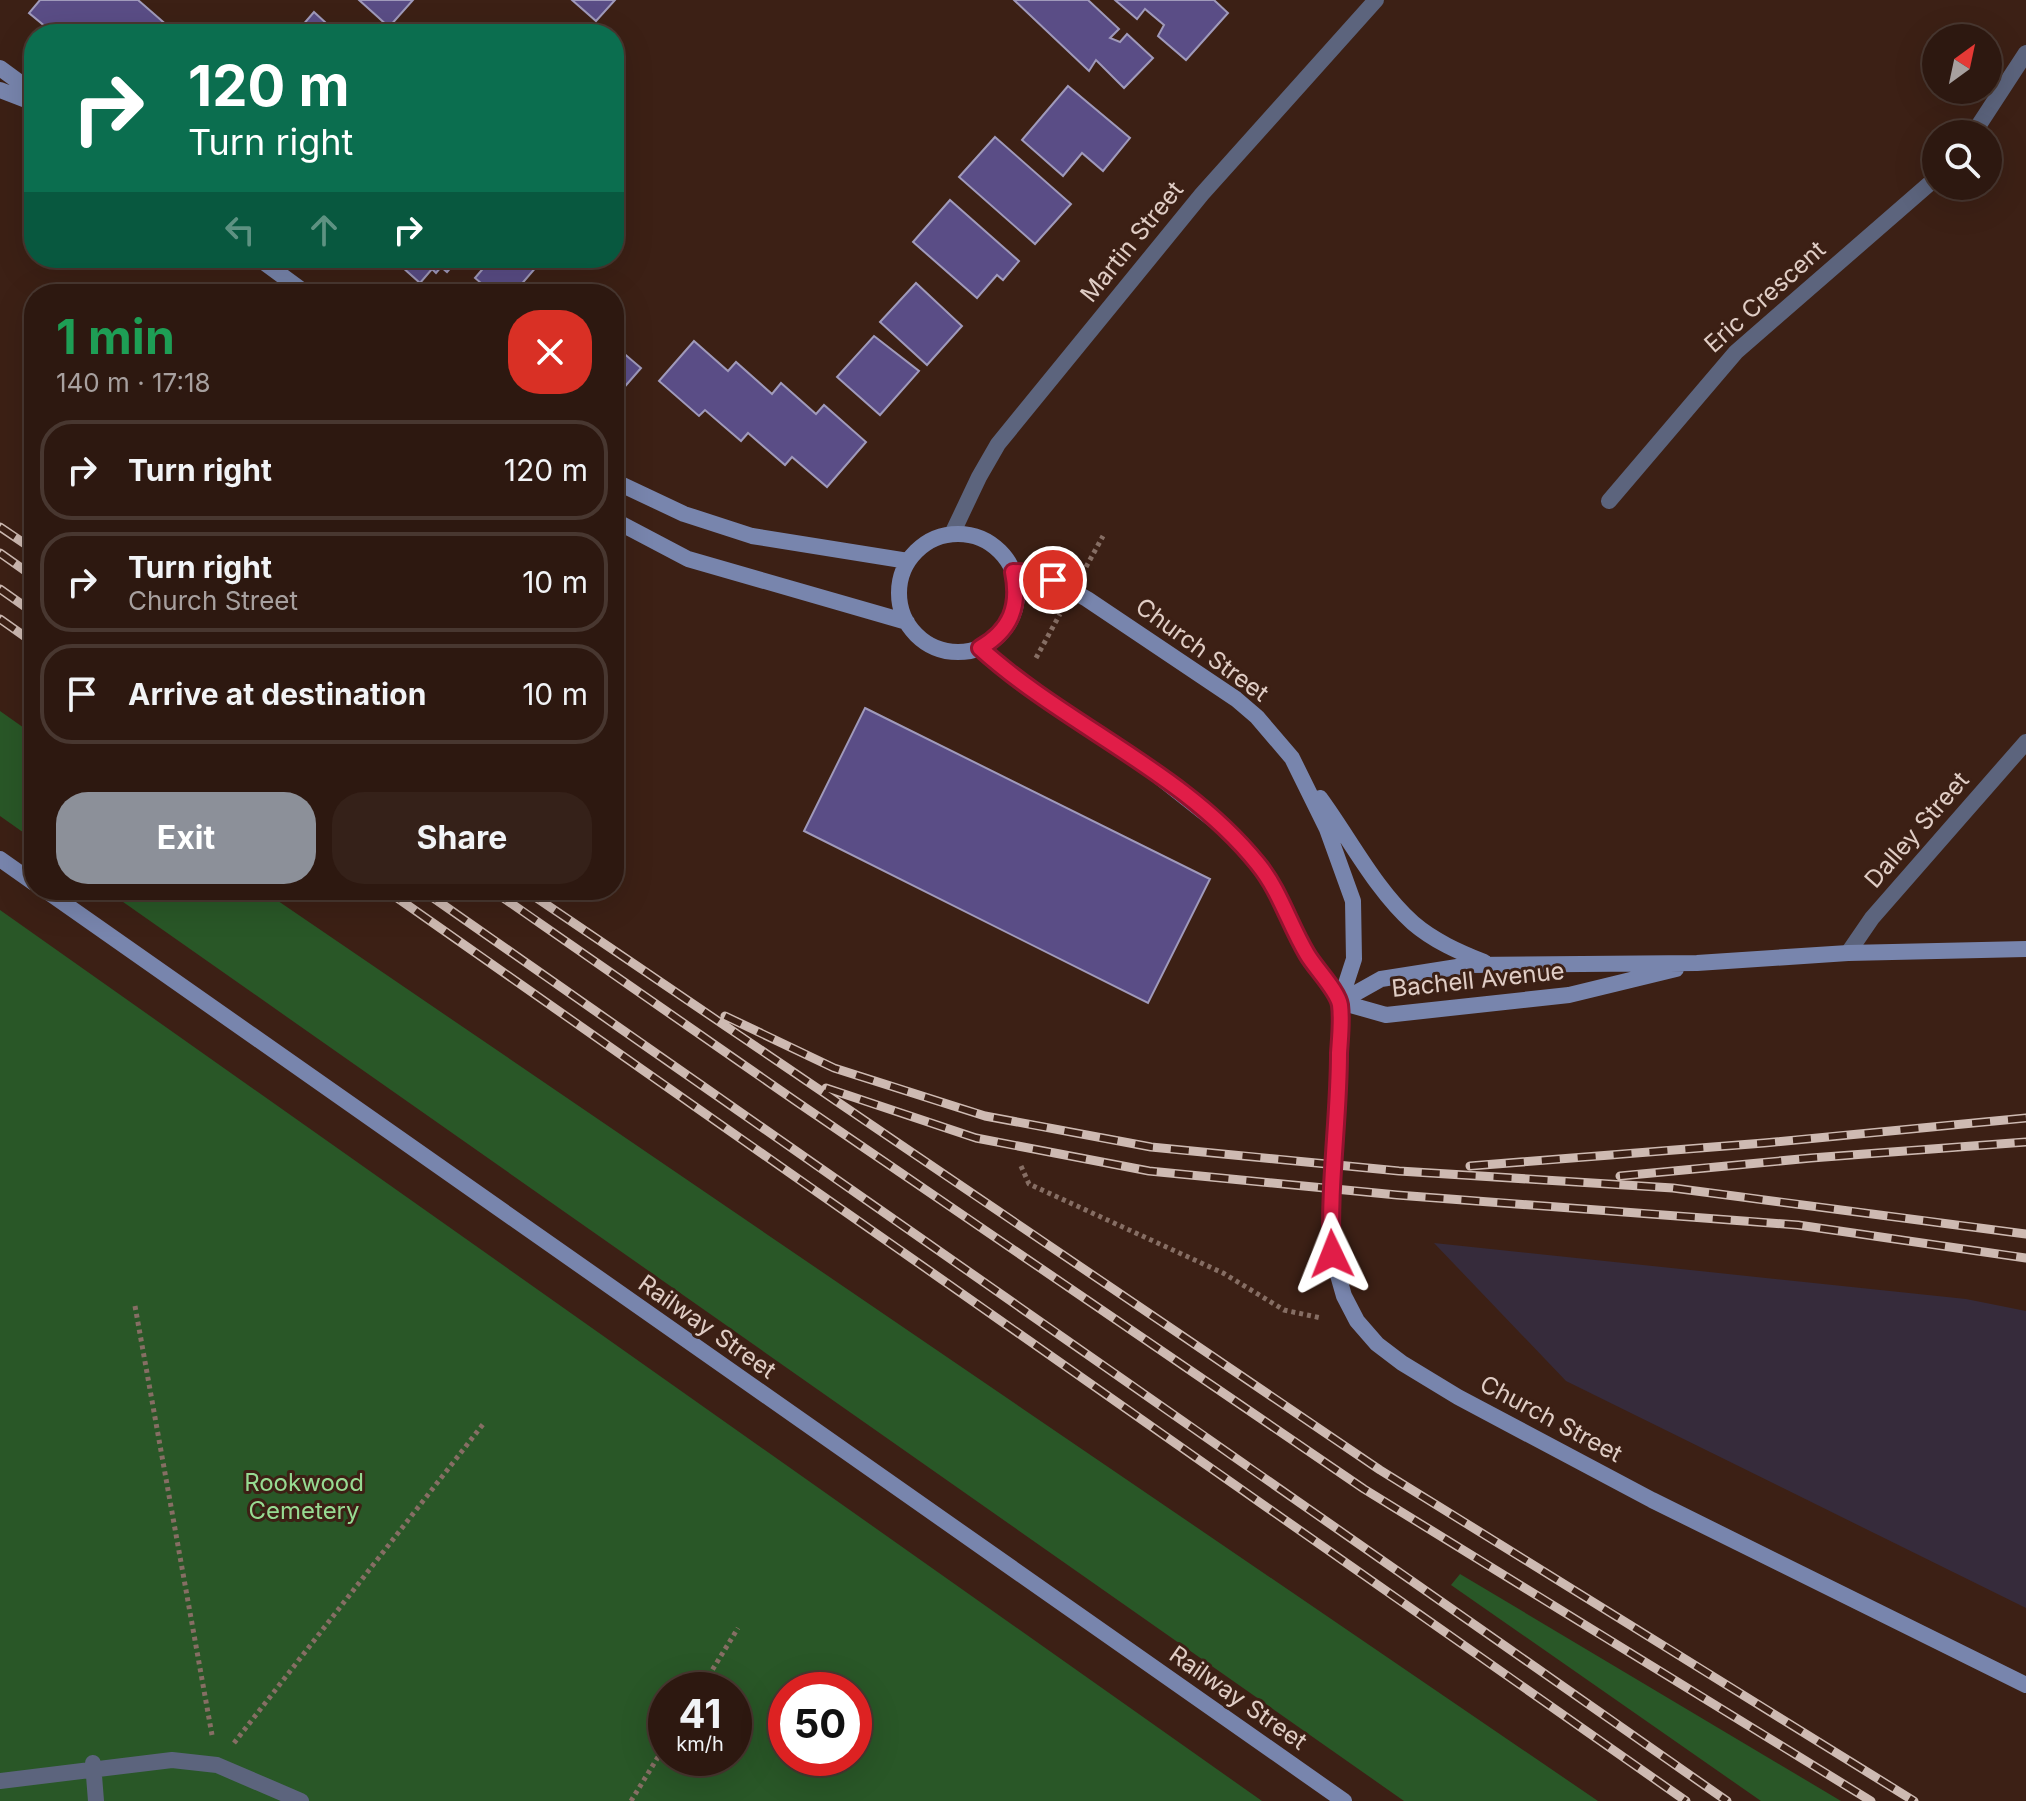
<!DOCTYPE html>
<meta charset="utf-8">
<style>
:root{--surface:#2d1810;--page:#352119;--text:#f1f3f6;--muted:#a7a09f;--line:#483730;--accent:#8c9099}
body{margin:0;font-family:Inter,sans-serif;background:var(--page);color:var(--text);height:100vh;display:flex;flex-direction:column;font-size:30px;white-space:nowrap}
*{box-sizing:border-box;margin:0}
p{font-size:26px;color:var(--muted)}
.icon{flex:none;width:44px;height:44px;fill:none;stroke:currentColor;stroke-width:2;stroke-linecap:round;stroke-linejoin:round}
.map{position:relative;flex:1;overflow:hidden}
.panel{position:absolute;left:24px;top:284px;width:600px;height:616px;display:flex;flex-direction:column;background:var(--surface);border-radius:32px;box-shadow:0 8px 32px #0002,0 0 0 2px var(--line)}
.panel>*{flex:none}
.banner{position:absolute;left:24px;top:24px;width:600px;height:244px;border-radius:32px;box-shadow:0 8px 32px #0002,0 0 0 2px var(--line);background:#0b6e4f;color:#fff;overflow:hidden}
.needle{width:52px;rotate:33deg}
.tools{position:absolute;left:1922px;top:24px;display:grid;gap:16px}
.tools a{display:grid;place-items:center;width:80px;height:80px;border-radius:50%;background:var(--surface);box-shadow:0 8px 32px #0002,0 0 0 2px var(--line);font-size:40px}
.speed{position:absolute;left:648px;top:1672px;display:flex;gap:16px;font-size:40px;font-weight:700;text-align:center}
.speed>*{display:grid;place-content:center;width:104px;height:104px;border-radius:50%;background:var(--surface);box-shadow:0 8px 32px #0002,0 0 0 2px var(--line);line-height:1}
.speed small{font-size:20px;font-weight:400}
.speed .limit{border:12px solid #d22;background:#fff;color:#111}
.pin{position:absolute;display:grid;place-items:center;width:68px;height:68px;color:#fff;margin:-34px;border:4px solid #fff;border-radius:50%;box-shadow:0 2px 8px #0007}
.me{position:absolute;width:88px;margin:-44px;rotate:358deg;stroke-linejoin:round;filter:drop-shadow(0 0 6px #0008)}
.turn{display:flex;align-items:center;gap:28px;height:168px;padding:0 32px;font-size:36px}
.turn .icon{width:104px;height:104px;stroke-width:2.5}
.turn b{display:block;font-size:56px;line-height:68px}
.lanes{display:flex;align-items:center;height:76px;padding:0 32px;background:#0003;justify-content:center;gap:40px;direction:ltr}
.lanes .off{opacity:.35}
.round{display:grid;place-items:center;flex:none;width:84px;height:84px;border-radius:32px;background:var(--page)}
.headline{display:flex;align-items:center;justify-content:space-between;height:136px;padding:0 32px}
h1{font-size:48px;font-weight:700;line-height:60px;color:#1e9e55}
.cta{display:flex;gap:16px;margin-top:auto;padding:16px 32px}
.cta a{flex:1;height:92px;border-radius:32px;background:var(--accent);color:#fff;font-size:32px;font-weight:700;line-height:92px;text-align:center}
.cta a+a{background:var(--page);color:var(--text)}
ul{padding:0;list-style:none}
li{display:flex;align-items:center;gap:24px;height:100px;margin:0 16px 12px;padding:0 16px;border:4px solid var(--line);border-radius:32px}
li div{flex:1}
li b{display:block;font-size:30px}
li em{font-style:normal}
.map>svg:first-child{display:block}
.industrial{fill:#362b3b}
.green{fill:#295727;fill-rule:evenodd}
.building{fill:#5a4d86;stroke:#a09abb;stroke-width:2}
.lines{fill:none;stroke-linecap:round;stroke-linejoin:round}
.path{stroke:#866e64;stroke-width:5;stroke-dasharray:4 4;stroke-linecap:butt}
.service{stroke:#5c647d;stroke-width:16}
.minor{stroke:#5c647d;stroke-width:16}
.secondary{stroke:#7885ad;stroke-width:16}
.rail-casing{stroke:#cebab2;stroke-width:9}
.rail{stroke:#3c2015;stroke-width:6;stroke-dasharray:18;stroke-linecap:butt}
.secondary-bridge{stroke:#7885ad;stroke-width:16}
.route-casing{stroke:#92132f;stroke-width:20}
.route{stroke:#e11d48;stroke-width:14}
.labels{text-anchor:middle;stroke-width:6;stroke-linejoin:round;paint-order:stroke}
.street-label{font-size:24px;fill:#e0cdc5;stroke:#3c2015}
.park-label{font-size:24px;fill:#97db92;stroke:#3c2015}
</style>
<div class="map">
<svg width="2026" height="1801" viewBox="0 0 2026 1801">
<rect width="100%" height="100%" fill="#3c2015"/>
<path class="industrial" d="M1434 1243 1966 1299 2026 1311V1608L1566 1381Z"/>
<path class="green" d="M0 711 34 735V840L0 816Z
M106 890H262L1598 1801H1404Z
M0 910 1262 1801H0ZM666 1690H734V1758H666ZM786 1690H854V1758H786Z
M1460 1574 1841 1801H1761L1451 1585Z"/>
<path class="building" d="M40 0H138L177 34H60L54 29 52 32 29 13Z
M359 0H413L389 27Z
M572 0H615L596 21Z
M1014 0H1088L1119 29 1110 38 1120 42 1127 34 1153 58 1124 88 1096 60 1089 71Z
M1115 0H1214L1228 13 1186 60 1158 36 1164 25 1145 9 1137 19Z
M314 12 338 34H295Z
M1068 86 1130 138 1103 171 1082 153 1063 176 1022 140Z
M995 137 1071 204 1035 244 959 177Z
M950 200 1019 261 1003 280 997 275 977 298 913 242Z
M392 258H459L447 272 441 267 436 273 432 269 420 283Z
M492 258H544L513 294H494L475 278Z
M916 283 962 326 927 365 880 322Z
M874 336 919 371 880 415 837 377Z
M694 341 728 371 736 362 772 394 781 383 816 414 824 405 866 442 827 487 792 457 785 465 748 433 741 441 705 410 699 416 659 381Z
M614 345 641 368 614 399Z
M865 708 1210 879 1148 1003 804 831Z"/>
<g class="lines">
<path class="path" d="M1086 567 1103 536
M1036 658 1060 614
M1021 1166 1029 1184 1223 1273 1284 1310 1321 1318
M135 1306 212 1735
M700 1690 738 1628
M234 1743 484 1423
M631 1801 666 1744"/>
<path class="service" d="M93 1763 96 1801
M0 1781 172 1760 217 1765 301 1801"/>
<path class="minor" d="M1973 134 2026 53
M1609 501 1736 352 1936 178
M952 534 979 477 998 444 1202 194 1376 0
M1848 953 1872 918 2026 742"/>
<path class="secondary" d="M0 68 34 93
M0 90 34 103
M258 258 307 294
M614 481 684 514 752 536 908 561
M614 520 688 559 907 622
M899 593a59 59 0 1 1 118 0a59 59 0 1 1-118 0Z
M1013 572 1038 573 1053 580 1087 599 1236 699 1257 717 1292 758 1327 829 1353 901 1354 959 1340 1002V1068
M980 648 1009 674 1134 757 1225 829 1258 864 1274 888 1306 953 1340 1002
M1320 798C1350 839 1375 889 1413 923 1434 941 1459 952 1484 962
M0 859 34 883
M45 890 1344 1801
M1340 1002 1381 979 1470 965 1697 963 1848 953 2026 949
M1340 1002 1386 1015 1569 995 1676 969
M1332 1254 1344 1296 1357 1321 1377 1344 1402 1363 1458 1397 1652 1500 2026 1685"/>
<g class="rail-casing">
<path id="rail" d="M0 527 34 550
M0 553 34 577
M0 589 34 613
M0 619 34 643
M386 890 1686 1801
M422 890 1727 1801
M492 890 797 1102 1364 1489 1871 1801
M525 890 1380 1470 1914 1801
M725 1016 834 1068 985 1116 1151 1147 1399 1171 1673 1188 2026 1234
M826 1088 976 1138 1149 1171 1397 1195 1798 1225 2026 1258
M1470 1166 1764 1143 2026 1118
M1620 1176 1811 1158 2026 1142"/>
</g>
<use href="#rail" class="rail"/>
<path class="secondary-bridge" d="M1332 1254 1331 1200 1340 1068"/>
</g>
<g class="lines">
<g class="route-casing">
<path id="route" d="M1053 580 1038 573 1013 572C1020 606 1011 630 980 648 1066 726 1183 771 1258 864 1280 891 1289 924 1307 954 1315 968 1338 991 1340 1005 1342 1020 1340 1038 1339 1053 1339 1120 1328 1187 1332 1254"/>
</g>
<use href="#route" class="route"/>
</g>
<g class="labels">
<g class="street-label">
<text transform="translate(1132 242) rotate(-51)" y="8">Martin Street</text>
<text transform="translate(1765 297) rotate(-42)" y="8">Eric Crescent</text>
<text transform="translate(1202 650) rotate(36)" y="8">Church Street</text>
<text transform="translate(1917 830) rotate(-49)" y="8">Dalley Street</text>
<text transform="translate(1478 980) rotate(-6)" y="8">Bachell Avenue</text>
<text transform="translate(707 1327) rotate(35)" y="8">Railway Street</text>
<text transform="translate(1551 1419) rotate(28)" y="8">Church Street</text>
<text transform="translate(1238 1698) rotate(35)" y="8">Railway Street</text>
</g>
<g class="park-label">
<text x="304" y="1491">Rookwood<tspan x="304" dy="28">Cemetery</tspan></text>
</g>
</g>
</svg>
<div class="tools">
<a><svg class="needle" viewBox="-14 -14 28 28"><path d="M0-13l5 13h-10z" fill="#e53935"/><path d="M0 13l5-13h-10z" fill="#a7a09f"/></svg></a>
<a><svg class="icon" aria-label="search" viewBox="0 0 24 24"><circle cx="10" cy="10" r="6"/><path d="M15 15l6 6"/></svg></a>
</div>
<div class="speed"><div>41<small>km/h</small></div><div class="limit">50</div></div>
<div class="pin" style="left:1053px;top:580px;background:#d93025"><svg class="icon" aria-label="arrive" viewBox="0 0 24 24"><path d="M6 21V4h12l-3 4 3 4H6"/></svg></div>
<svg class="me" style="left:1332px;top:1254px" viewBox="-20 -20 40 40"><path d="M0-17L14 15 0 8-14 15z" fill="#e11d48" stroke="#fff" stroke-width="4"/></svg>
<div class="banner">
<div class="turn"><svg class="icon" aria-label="right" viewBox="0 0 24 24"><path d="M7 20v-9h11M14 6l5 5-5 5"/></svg><div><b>120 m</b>Turn right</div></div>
<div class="lanes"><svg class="icon off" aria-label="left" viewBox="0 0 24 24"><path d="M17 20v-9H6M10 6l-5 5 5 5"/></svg><svg class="icon off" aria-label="ahead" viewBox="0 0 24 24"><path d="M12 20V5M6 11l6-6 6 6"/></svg><svg class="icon" aria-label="right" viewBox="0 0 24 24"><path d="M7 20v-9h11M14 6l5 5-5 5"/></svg></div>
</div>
<section class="panel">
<div class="headline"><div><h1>1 min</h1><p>140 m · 17:18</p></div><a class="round" style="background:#d93025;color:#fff"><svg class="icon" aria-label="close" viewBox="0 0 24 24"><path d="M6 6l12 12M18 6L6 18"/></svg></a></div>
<ul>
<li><svg class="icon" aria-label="right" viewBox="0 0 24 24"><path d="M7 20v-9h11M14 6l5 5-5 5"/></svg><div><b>Turn right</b></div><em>120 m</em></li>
<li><svg class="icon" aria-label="right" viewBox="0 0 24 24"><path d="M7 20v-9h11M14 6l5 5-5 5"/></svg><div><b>Turn right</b><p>Church Street</p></div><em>10 m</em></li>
<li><svg class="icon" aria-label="arrive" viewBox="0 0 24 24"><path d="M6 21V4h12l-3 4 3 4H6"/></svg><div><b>Arrive at destination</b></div><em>10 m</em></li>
</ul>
<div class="cta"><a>Exit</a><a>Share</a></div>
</section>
</div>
